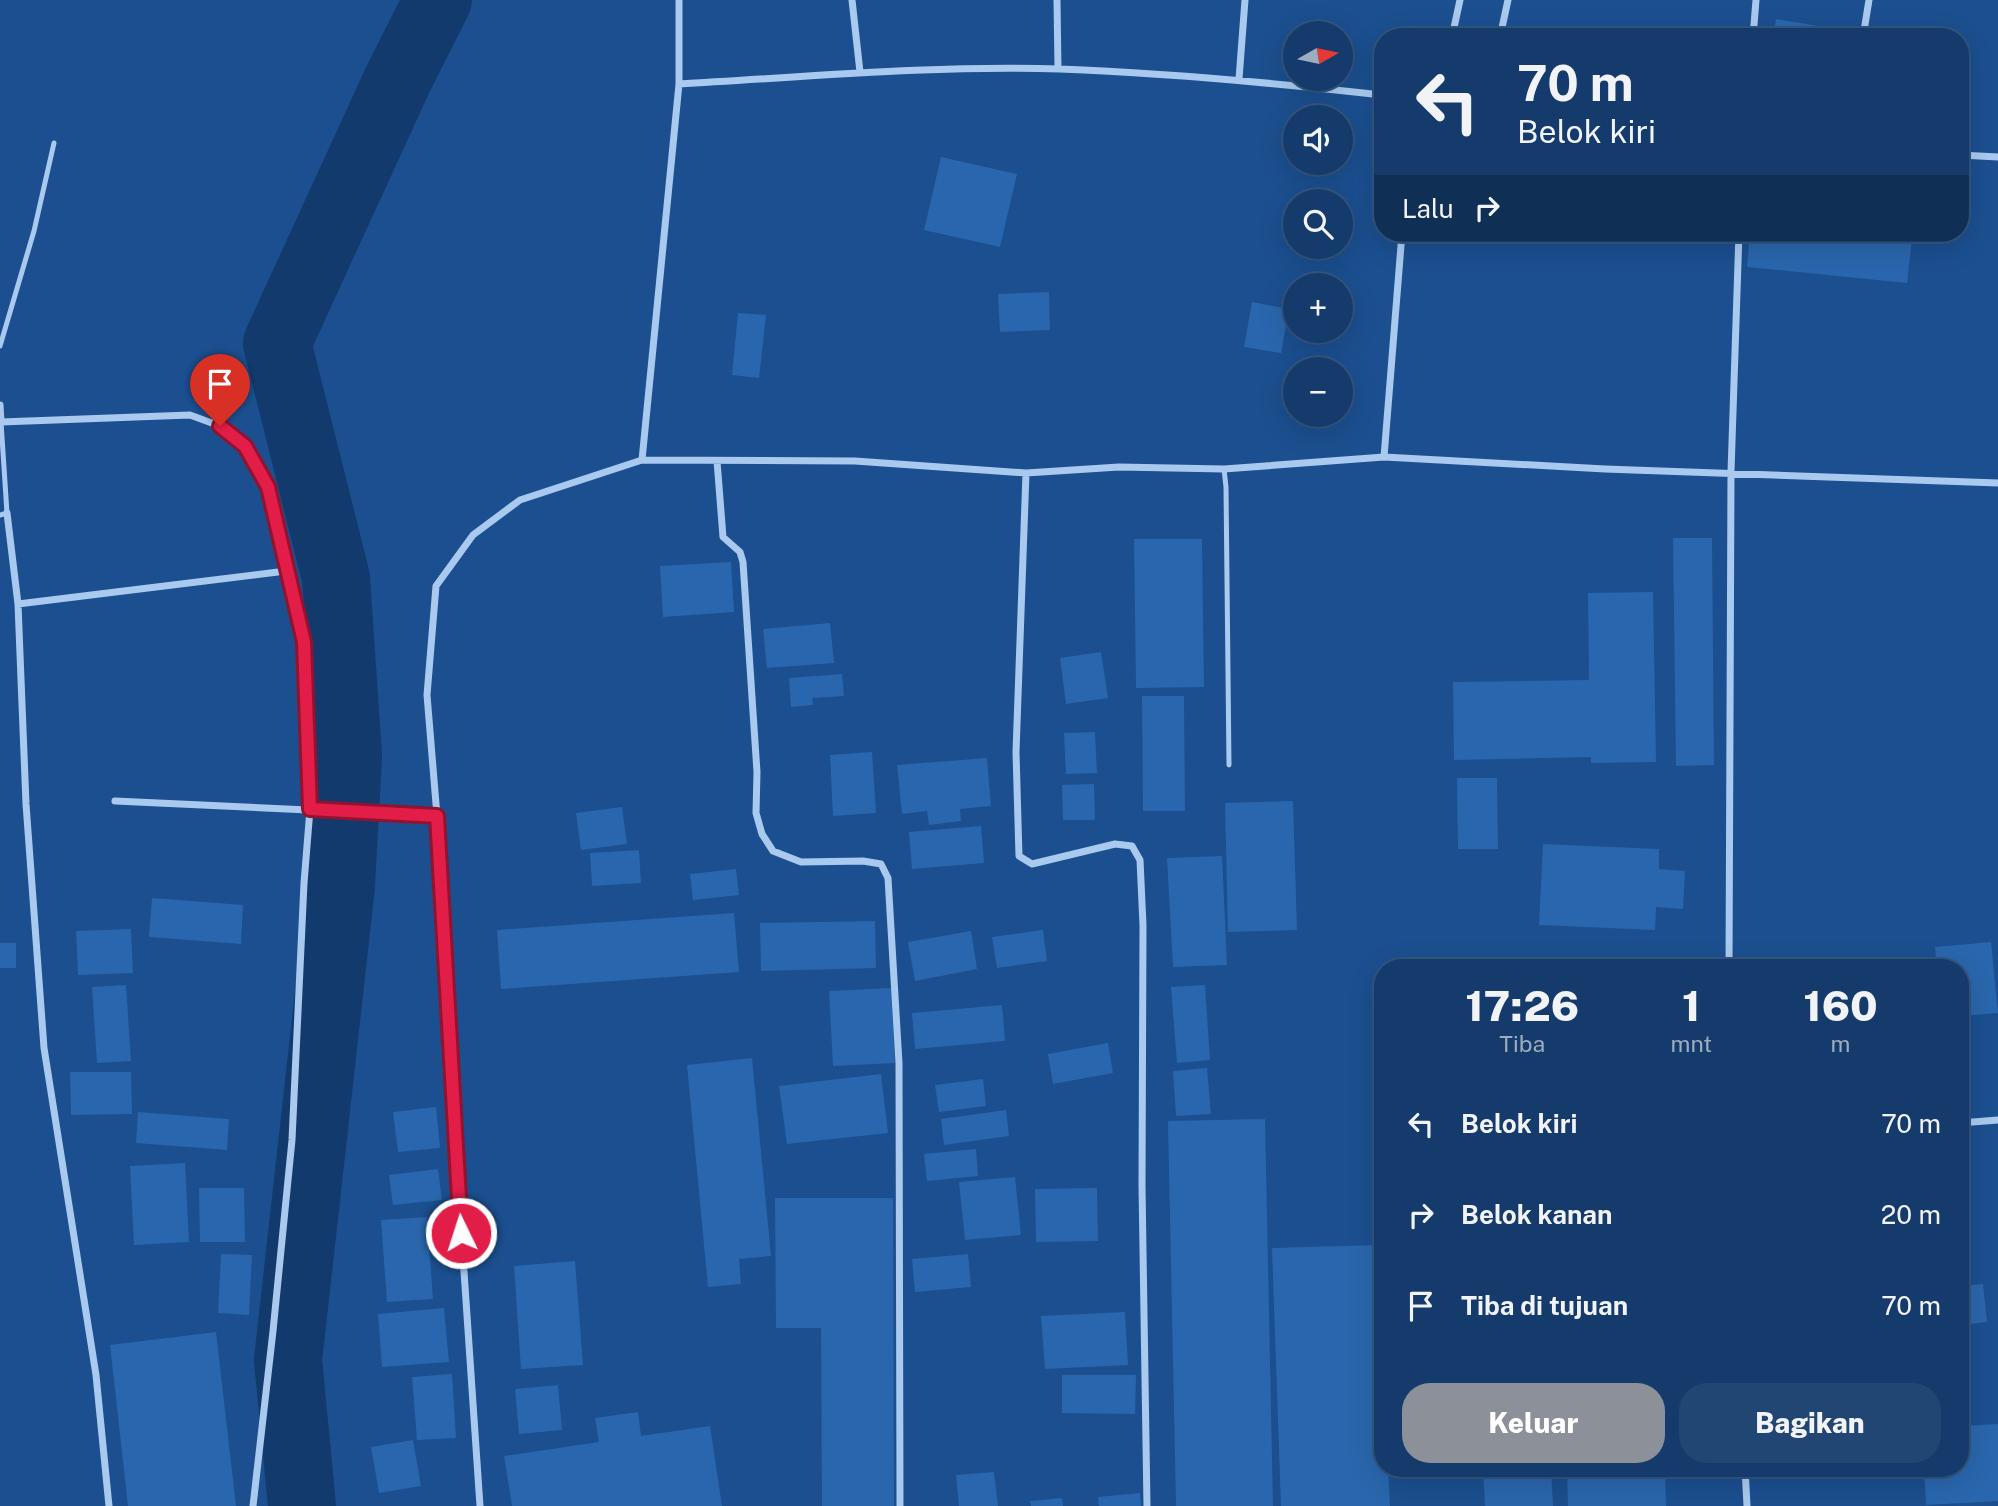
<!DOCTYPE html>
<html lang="id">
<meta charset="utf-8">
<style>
:root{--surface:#143b6b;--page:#214673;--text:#f1f3f6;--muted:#9dadc1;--line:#33557e;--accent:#8c9099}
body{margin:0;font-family:"Public Sans",sans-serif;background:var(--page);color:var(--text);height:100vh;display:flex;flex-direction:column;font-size:26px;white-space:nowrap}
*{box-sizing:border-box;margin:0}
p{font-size:23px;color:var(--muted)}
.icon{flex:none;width:38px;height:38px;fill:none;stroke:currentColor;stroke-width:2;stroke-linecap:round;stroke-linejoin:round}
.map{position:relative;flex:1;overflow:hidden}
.side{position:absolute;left:1374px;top:959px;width:595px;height:518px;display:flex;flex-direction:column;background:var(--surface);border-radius:28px;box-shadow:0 7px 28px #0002,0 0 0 2px var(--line)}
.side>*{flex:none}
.banner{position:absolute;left:1374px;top:28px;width:595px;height:214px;border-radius:28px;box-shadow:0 7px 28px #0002,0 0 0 2px var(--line);background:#143b6b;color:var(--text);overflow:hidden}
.needle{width:46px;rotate:81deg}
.tools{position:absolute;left:1283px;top:21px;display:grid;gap:14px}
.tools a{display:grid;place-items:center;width:70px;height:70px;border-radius:50%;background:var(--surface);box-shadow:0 7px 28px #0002,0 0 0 2px var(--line);font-size:35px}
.pin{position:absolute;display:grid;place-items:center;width:60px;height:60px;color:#fff;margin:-72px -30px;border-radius:50% 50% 50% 0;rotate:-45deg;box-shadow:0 0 7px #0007}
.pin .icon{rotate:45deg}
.me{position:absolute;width:77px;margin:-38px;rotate:356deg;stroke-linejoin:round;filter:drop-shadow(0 0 5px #0008)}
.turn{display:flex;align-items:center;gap:24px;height:147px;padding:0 28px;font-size:32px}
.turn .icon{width:91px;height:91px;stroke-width:2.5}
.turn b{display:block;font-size:49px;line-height:60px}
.then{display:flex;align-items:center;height:66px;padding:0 28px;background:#0003;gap:14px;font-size:26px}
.eta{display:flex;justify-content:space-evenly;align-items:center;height:119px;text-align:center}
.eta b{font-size:42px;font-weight:800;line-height:49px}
.action{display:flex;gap:14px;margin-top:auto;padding:14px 28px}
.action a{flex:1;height:80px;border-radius:28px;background:var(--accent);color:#fff;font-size:28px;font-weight:800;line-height:80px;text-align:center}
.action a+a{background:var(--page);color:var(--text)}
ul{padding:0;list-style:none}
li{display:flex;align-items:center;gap:21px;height:91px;padding:0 28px}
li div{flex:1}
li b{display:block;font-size:26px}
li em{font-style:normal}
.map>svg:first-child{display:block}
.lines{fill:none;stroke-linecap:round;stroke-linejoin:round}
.river{stroke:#123a6d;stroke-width:68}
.building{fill:#2a66ad}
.lane{stroke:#a9c9ee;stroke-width:5}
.street{stroke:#a9c9ee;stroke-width:7}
.route-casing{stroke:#92132f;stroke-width:18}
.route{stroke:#e11d48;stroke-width:12}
</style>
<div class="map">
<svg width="1998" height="1506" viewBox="0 0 1998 1506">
<rect width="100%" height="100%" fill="#1b4f8f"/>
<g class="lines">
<path class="river" d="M302 1506 288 1360 341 886 348 756 336 578 277 343 399 77 438 0"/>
</g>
<path class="building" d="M1776 19 1854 32V37H1773Z
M941 157 1017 174 1000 247 924 230Z
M1750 233H1864L1912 238 1907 283 1747 267Z
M1049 292 1050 330 1000 332 998 294Z
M1252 302 1289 309 1281 353 1244 347Z
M738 313 766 315 759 378 732 375Z
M1673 538H1712L1714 765 1676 766Z
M1134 539H1202L1204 687 1136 688Z
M731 562 734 612 663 617 660 566Z
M1653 592 1656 762 1591 763V757L1454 760 1453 682 1589 680 1588 593Z
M830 623 834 663 767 668 763 629Z
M1101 652 1108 698 1066 704 1060 658Z
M842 674 844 696 812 698 813 705 791 707 789 678Z
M1142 696H1184L1185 811H1143Z
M1095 732 1097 773 1066 774 1064 733Z
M872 752 876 813 833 816 830 755Z
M987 758 991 806 960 809 961 821 929 825 927 811 902 814 897 765Z
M1457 778H1497L1498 849H1458Z
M1094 784 1095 820H1063L1062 785Z
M1293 801 1297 930 1228 932 1225 803Z
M622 807 627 844 581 850 576 813Z
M981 826 984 863 912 869 909 832Z
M1543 844 1659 849V869L1685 871 1683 909 1656 907 1655 930 1539 925Z
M639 850 641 883 592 886 590 853Z
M1222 856 1227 965 1173 967 1167 858Z
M736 869 739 895 693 900 690 874Z
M152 898 243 905 241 944 149 937Z
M734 913 739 972 501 989 497 930Z
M875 921 876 968 761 971 760 923Z
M131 929 133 973 78 975 76 931Z
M1043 930 1047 961 997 968 992 937Z
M971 931 977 969 915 981 908 942Z
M1991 942 1998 1013 1960 1016V968H1937L1935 947Z
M0 943H16V968H0Z
M126 985 131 1061 97 1063 92 987Z
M1205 985 1210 1060 1177 1063 1171 987Z
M891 988 895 1063 833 1066 829 991Z
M1002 1005 1005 1041 915 1049 912 1013Z
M1108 1043 1113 1073 1053 1084 1048 1054Z
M752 1058 771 1256 739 1259 741 1284 708 1287 687 1065Z
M1207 1068 1211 1114 1176 1116 1173 1071Z
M70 1072H131L132 1114 71 1115Z
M881 1074 888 1133 787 1144 779 1086Z
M983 1079 986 1106 939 1112 935 1085Z
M436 1107 440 1148 398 1152 393 1112Z
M1006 1110 1009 1136 944 1145 941 1119Z
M138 1112 229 1119 227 1150 136 1143Z
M1265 1119 1273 1506H1176L1168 1121Z
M976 1149 978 1176 927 1181 924 1154Z
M185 1163 189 1242 134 1245 130 1166Z
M438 1169 442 1200 393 1205 389 1175Z
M1015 1177 1021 1235 965 1240 959 1182Z
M199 1188H244L245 1242H200Z
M1097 1188 1098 1241 1036 1242 1035 1189Z
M775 1198H893L894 1506H822L821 1328H776Z
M427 1217 433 1299 387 1302 381 1220Z
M1381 1245 1382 1468H1388L1390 1506H1281L1272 1248Z
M221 1254 252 1255 249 1315 218 1313Z
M968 1254 971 1287 915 1292 912 1259Z
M575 1261 583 1365 521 1369 514 1266Z
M1983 1284 1987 1322 1960 1325V1286Z
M444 1308 449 1362 382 1367 378 1314Z
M1125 1312 1128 1365 1045 1369 1041 1316Z
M216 1332 236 1506H128L110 1345Z
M452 1374 456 1438 417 1440 412 1377Z
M1062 1375H1136L1135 1414 1062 1413Z
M558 1385 562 1430 519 1434 515 1389Z
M638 1412 641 1436 710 1426 722 1506H512L504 1456 599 1442 595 1418Z
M1998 1424V1501L1926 1505 1924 1468H1960V1426Z
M413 1440 421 1486 379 1493 371 1447Z
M1483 1468H1551L1553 1506H1485Z
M1567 1468H1665L1666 1506H1568Z
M1784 1468H1853V1476H1784Z
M994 1472 998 1506H959L956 1475Z
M1140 1493 1141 1506H1099L1098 1497Z
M1062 1498 1063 1506H1031L1030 1501Z"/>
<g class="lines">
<path class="lane" d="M0 346 34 231 54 143
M1224 469 1226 487 1229 765
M0 515 7 513 1 422"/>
<path class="street" d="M852 0 860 72
M1057 0 1058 69
M1452 37 1460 0
M1500 37 1508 0
M1753 37 1756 0
M1863 37 1869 0
M1239 79 1245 0
M679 84V0
M1960 155 1998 157
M0 405 1 422 190 415 220 426 245 446 268 487 304 642 310 809 304 883 292 1140 273 1331 253 1506
M1384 457 1402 233
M642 460 679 84C806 77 933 65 1060 69 1168 73 1275 83 1382 95
M717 461 723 537 740 552 743 562 757 772 756 813 762 834 773 851 801 862 863 861 881 864 888 878 899 1063 900 1506
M1026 473 1016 752 1019 856 1032 864 1115 844 1132 846 1140 860 1143 925 1142 1186 1147 1506
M7 513 18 604
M115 801 437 816
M1729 968 1731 472 1739 233
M1960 1123 1998 1120
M1745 1468 1747 1506
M109 1506 96 1375 44 1048 26 804 18 604 286 571
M480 1506 454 1125 437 816 427 695 436 586 473 535 520 500 642 460 855 461 1026 473 1119 467 1224 469 1384 457 1605 469 1998 483"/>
</g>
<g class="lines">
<g class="route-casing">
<path id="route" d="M220 426 245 446 268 487 304 642 310 809 437 816 461 1233"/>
</g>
<use href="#route" class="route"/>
</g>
</svg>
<div class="tools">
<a><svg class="needle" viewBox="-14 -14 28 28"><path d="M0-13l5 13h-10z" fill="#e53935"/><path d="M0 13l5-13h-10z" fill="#9dadc1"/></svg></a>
<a><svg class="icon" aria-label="sound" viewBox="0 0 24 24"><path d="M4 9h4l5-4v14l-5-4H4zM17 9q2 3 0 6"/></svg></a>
<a><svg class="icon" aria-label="search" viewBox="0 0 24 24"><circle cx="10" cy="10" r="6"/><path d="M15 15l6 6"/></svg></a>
<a>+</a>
<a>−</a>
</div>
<div class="pin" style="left:220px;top:426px;background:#d93025"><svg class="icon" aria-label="arrive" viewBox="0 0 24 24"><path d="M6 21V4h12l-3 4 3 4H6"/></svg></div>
<svg class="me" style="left:461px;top:1233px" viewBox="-20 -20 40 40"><circle r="17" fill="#e11d48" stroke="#fff" stroke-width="3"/><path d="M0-11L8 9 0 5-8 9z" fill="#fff"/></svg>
<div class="banner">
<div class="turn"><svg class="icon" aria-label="left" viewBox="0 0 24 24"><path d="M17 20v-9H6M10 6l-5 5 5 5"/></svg><div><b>70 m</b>Belok kiri</div></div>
<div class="then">Lalu<svg class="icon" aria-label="right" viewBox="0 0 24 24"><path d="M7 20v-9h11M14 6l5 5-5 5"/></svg></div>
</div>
<section class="side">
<div class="eta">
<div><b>17:26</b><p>Tiba</p></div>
<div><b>1</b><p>mnt</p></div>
<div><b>160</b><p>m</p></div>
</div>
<ul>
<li><svg class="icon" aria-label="left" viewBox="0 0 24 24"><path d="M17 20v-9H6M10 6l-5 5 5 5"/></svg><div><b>Belok kiri</b></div><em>70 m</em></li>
<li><svg class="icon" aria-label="right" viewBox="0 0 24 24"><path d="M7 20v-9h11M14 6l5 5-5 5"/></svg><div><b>Belok kanan</b></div><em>20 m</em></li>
<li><svg class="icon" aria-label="arrive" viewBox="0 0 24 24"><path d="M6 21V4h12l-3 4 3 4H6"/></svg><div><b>Tiba di tujuan</b></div><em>70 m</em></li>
</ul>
<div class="action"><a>Keluar</a><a>Bagikan</a></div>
</section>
</div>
